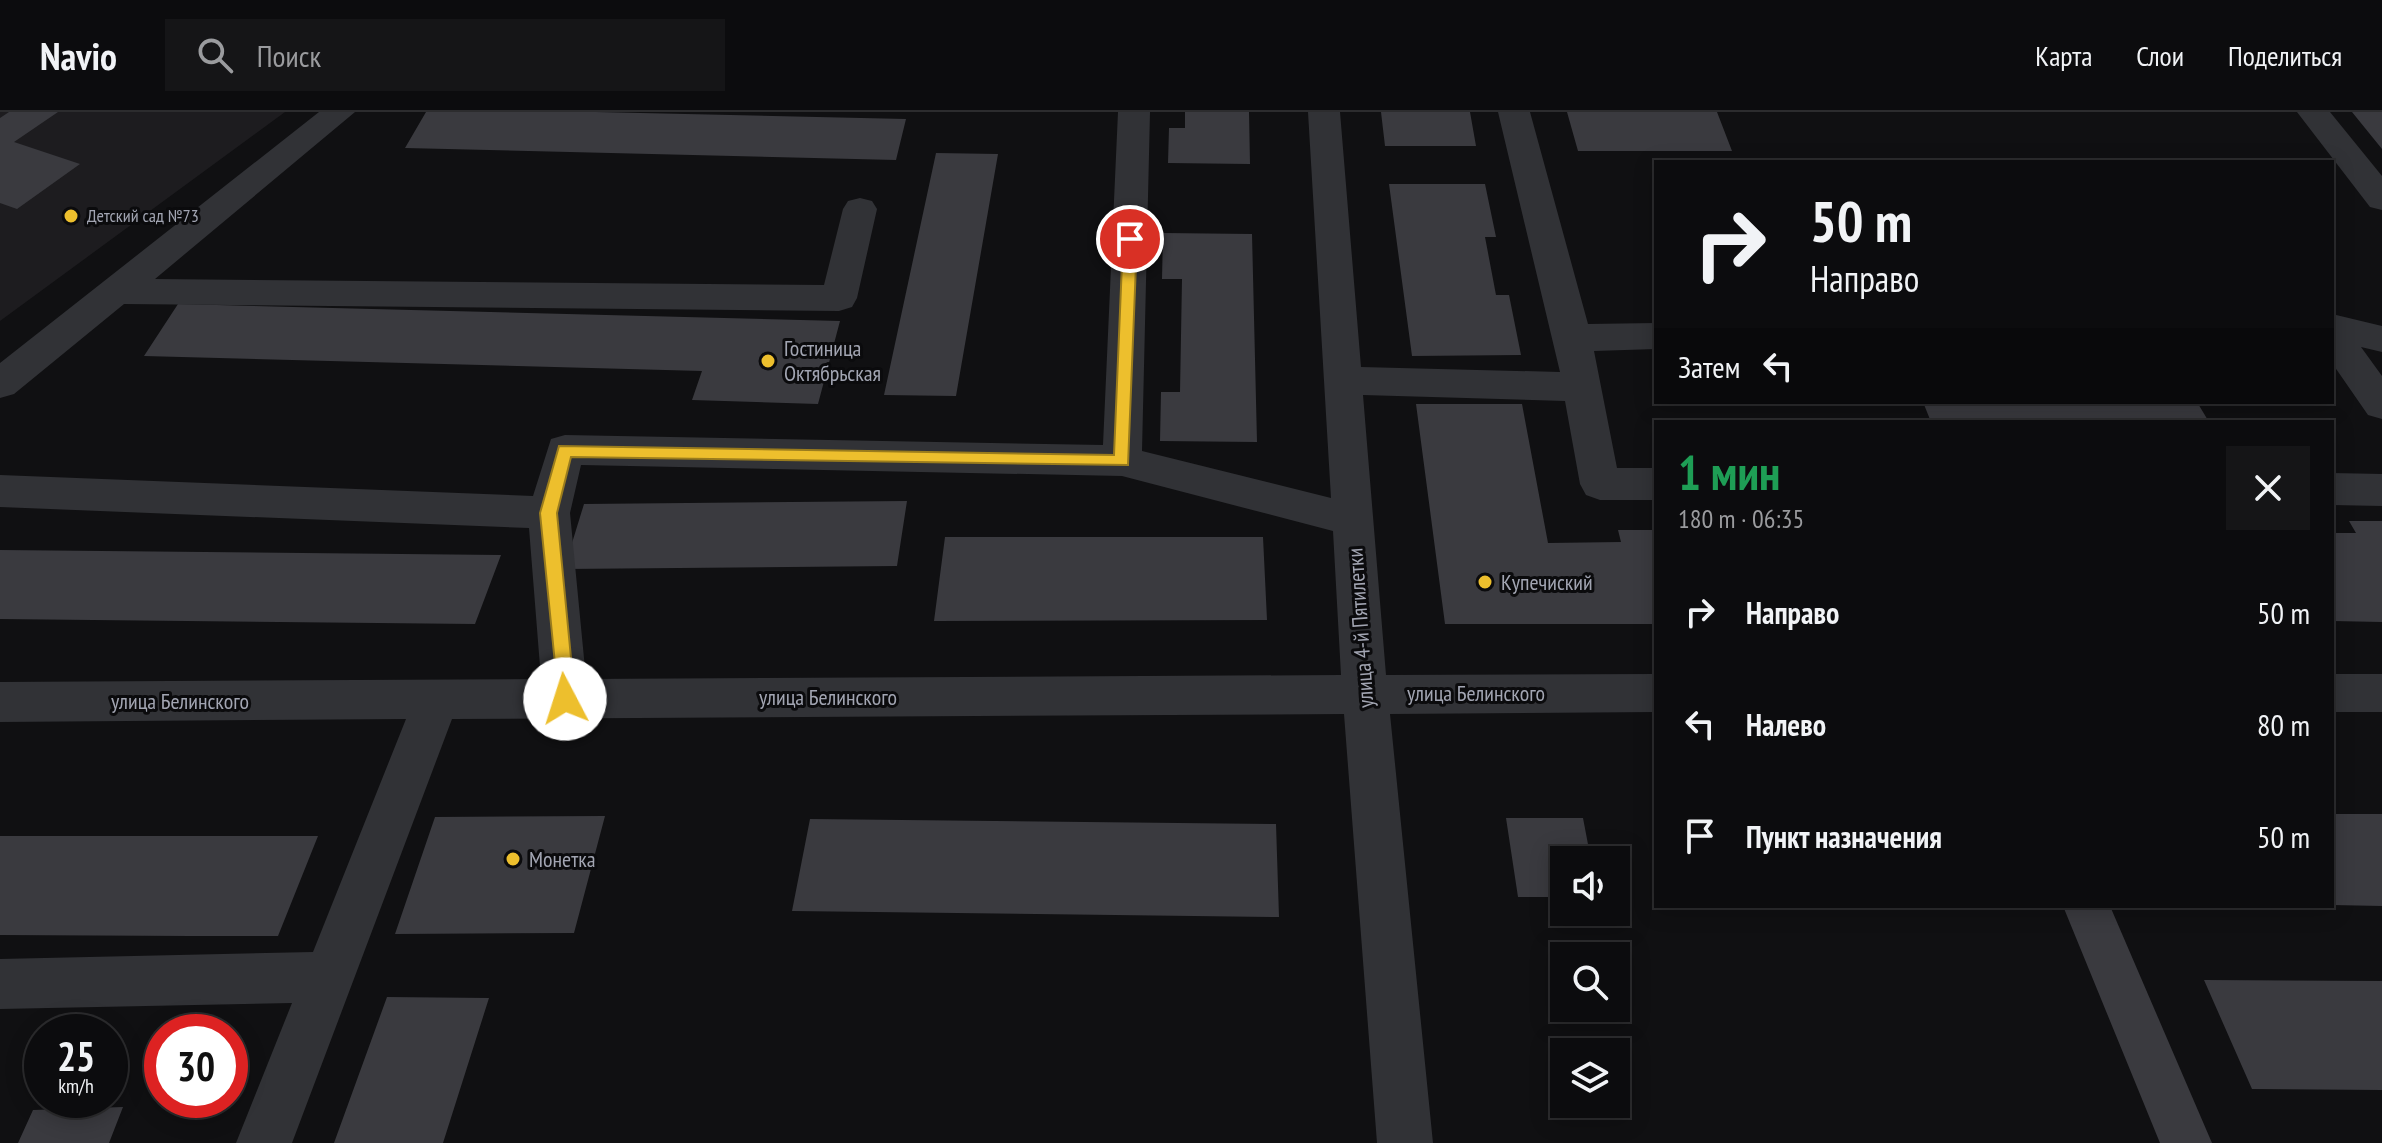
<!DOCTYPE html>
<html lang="ru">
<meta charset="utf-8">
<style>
:root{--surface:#0c0c0e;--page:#151517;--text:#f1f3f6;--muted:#9a9b9e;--line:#2c2c2e}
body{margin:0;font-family:"PT Sans Narrow",sans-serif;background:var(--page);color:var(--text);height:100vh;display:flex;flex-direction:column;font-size:30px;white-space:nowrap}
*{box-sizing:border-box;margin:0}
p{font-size:26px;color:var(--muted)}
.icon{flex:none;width:44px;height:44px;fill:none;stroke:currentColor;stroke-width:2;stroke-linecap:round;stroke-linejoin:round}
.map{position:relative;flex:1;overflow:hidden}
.side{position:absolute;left:1654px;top:308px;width:680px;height:488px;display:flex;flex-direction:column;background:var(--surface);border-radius:0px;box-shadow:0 4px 20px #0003,0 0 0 2px var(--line)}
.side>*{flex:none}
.hud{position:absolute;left:1654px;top:48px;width:680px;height:244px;border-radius:0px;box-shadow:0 4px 20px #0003,0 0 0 2px var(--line);background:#0c0c0e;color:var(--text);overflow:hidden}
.controls{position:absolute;left:1550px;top:734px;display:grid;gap:16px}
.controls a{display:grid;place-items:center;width:80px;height:80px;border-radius:0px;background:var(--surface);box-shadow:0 4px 20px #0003,0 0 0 2px var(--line);font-size:40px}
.speed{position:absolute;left:24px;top:902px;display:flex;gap:16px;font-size:40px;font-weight:700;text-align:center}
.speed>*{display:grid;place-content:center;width:104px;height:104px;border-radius:50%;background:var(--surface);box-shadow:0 4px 20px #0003,0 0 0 2px var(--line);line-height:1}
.speed small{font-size:20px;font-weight:400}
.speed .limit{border:12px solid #d22;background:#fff;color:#111}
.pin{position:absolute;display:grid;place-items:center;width:68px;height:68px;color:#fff;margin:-34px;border:4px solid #fff;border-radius:50%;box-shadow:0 2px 8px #0007}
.me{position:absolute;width:88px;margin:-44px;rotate:355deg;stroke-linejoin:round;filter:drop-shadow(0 0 6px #0008)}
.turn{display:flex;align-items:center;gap:28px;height:168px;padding:0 24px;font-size:36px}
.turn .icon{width:104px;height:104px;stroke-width:2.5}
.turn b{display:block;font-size:56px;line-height:68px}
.then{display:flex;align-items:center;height:76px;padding:0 24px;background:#0003;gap:16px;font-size:30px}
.round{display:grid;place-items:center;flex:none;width:84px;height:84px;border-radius:0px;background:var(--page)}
.headline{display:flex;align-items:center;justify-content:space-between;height:136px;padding:0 24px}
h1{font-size:48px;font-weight:700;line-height:60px;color:#1e9e55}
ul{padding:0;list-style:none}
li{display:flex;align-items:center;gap:24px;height:112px;padding:0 24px}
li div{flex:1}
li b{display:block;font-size:30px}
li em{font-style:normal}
header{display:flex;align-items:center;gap:48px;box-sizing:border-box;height:112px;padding:0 40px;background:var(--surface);border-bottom:2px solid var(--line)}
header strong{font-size:38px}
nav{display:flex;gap:44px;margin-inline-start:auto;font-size:28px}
.search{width:560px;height:72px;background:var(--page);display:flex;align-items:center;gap:20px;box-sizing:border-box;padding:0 28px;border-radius:0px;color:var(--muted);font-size:30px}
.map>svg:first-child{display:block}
.built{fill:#1d1c1f}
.building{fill:#3a3a3f}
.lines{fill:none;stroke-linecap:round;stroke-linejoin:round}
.minor{fill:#313236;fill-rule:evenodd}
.route{fill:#edbf2d;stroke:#9a7c1d;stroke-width:2}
.poi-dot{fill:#edbf2d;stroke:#0b0b0d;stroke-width:3}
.labels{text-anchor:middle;stroke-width:6;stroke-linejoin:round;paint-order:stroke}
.far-poi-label{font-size:18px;fill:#a2a5b2;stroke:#0b0b0d;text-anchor:start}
.poi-label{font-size:22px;fill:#a2a5b2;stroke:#0b0b0d;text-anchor:start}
.street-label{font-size:22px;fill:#a2a5b2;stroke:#0b0b0d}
</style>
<header>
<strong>Navio</strong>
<div class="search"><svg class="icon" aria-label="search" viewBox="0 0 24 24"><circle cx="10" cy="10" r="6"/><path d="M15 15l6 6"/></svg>Поиск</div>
<nav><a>Карта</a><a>Слои</a><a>Поделиться</a></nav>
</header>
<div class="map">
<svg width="2382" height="1031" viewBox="0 0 2382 1031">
<rect width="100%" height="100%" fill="#101012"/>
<path class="built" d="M0 0H285L0 209Z"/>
<path class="building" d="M9 0H58L14 30 80 52 17 97 0 91V6Z
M426 0H596L906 7 896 48 405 36Z
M1185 0H1249L1250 52 1168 51 1169 16H1185Z
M1381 0H1470L1476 34H1385Z
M1567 0H1717L1732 39H1578Z
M2352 0H2382V37Z
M936 41 998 42 956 284 884 283Z
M1389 72H1485L1496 125H1485L1496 183H1509L1521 243 1412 244Z
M1163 121 1252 122 1257 330 1160 329 1161 280H1180L1182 167H1162Z
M178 192 840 209 818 292 692 288 702 259 144 244Z
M1923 290H2197L2209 310H1931Z
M1416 292H1522L1548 431 1621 430 1618 418H1656V512H1445Z
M907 389 897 454 564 457 584 392Z
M2349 409H2382V510L2332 509V421H2356Z
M945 425H1263L1267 508 934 509Z
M0 438 501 443 475 512 0 507Z
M2332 702H2382V794L2332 793Z
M605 704 574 821 395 822 435 705Z
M1506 706H1583L1591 748H1564V785H1518Z
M810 707 1276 712 1279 805 792 799Z
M0 724H318L278 824H191L0 823Z
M2063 794H2110L2212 1031H2160Z
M2204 868 2382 869V978L2252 977Z
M387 885 489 886 443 1031H334Z
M123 995 109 1031H18L33 998Z"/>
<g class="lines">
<path class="minor" d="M319 0H355L155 167 824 173 843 97 848 89 860 86 872 89 877 97 857 186 852 195 839 199 124 192 14 282 0 286V251Z
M1118 0H1150L1142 339 1331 386 1308 0H1340L1361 255 1560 260 1498 0H1530L1588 212 1656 211V237L1594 239 1617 356H1656V388H1600L1586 383 1580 372 1565 289 1363 283 1386 563 1656 562V600L1390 602 1433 1031H1377L1344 602 452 607 292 1031H236L292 891 0 897V847L313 840 406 607 0 610V570L541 567 529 416 0 395V363L533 384 551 327 565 323 1103 333ZM581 353 1122 364 1333 419 1341 563 586 567 570 401Z
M2297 0H2330L2382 64V98L2370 95Z
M2332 202 2382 214V240L2361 235 2382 264V307L2368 303 2332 251Z
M2332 361 2382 362V394L2332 393Z
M2332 562H2382V600H2332Z"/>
</g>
<path class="route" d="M1130 122 1137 127 1128 353 571 345 557 401 575 587 572 592H559L540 401 559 334 1114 343 1123 127Z"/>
<g class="poi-dot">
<circle cx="71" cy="104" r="8"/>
<circle cx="768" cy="249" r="8"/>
<circle cx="1485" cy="470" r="8"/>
<circle cx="513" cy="747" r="8"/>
</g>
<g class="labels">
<g class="far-poi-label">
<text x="87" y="110">Детский сад №73</text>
</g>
<g class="poi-label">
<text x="784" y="244">Гостиница<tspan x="784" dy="25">Октябрьская</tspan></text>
<text x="1501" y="478">Купечиский</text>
<text x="529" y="755">Монетка</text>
</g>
<g class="street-label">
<text transform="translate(1360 516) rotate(-94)" y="8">улица 4-й Пятилетки</text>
<text x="1476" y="589">улица Белинского</text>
<text x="828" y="593">улица Белинского</text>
<text x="180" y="597">улица Белинского</text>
</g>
</g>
</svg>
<div class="controls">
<a><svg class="icon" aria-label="sound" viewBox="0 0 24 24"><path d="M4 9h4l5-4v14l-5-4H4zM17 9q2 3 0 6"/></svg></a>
<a><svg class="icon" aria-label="search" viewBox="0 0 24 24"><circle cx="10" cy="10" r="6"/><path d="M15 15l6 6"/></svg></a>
<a><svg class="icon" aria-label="layers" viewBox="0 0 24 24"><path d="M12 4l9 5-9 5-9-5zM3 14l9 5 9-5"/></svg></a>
</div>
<div class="speed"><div>25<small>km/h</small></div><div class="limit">30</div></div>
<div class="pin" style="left:1130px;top:127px;background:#d93025"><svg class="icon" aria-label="arrive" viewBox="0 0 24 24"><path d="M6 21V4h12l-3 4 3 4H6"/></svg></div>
<svg class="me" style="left:565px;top:587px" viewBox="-20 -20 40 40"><circle r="19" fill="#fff"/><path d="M0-13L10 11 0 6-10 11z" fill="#edbf2d"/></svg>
<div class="hud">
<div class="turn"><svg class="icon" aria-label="right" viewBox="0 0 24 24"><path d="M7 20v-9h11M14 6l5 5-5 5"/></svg><div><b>50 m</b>Направо</div></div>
<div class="then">Затем<svg class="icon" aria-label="left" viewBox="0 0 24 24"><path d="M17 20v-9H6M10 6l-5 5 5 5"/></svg></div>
</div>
<section class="side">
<div class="headline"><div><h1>1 мин</h1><p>180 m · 06:35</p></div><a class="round"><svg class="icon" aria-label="close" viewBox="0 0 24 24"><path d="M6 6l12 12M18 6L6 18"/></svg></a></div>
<ul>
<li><svg class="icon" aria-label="right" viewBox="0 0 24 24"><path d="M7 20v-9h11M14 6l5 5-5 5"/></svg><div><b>Направо</b></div><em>50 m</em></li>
<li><svg class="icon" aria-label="left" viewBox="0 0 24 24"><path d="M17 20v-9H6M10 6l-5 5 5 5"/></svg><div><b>Налево</b></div><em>80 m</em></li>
<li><svg class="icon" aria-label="arrive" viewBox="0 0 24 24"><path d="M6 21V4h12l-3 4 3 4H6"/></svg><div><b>Пункт назначения</b></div><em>50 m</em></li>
</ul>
</section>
</div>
